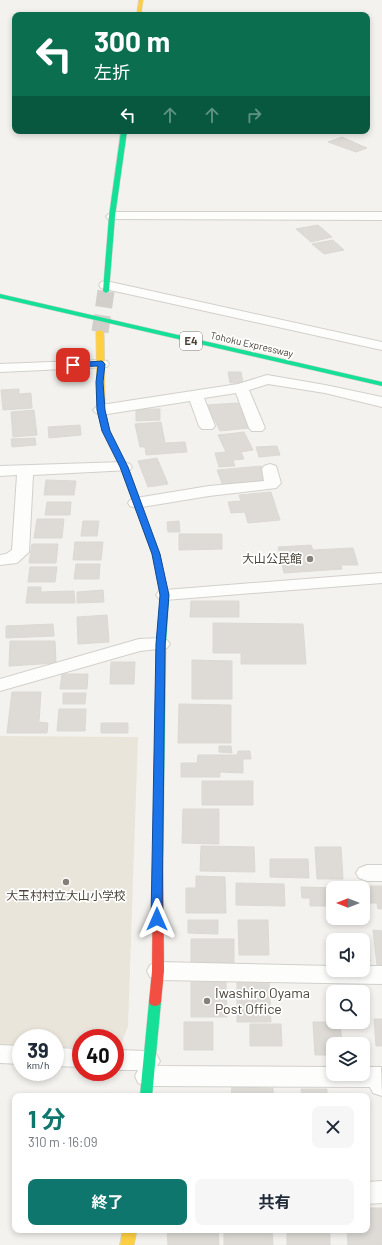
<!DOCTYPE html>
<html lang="ja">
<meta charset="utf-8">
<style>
:root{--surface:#fff;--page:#f6f6f7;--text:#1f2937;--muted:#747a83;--accent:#0f766e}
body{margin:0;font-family:Barlow,"Noto Sans JP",sans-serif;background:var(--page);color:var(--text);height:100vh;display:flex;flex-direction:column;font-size:15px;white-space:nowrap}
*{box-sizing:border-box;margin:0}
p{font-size:13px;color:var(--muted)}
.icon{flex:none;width:22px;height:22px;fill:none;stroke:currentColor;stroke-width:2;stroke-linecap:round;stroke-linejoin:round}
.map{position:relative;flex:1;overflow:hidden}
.side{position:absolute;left:12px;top:1093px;width:358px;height:140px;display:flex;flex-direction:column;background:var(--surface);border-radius:8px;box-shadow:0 2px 6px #0003}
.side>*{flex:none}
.banner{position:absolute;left:12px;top:12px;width:358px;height:122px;border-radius:8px;box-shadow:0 2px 6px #0003;background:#0b6e4f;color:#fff;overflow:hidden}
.needle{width:26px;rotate:270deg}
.controls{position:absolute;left:326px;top:881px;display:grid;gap:8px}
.controls a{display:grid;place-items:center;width:44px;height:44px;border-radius:8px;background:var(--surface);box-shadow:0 2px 6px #0003;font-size:20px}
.speed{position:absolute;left:12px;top:1029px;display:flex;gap:8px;font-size:20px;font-weight:700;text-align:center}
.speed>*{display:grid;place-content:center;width:52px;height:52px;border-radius:50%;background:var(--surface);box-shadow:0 2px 6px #0003;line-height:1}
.speed small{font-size:10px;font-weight:400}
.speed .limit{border:6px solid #d22;background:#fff;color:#111}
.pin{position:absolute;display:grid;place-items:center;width:34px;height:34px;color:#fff;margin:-17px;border-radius:8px;box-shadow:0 2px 6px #0006}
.me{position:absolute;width:44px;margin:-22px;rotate:0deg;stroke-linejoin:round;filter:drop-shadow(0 0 3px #0008)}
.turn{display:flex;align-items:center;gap:14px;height:84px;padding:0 16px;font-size:18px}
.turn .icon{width:52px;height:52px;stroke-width:2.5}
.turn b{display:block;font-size:28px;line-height:34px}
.lanes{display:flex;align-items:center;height:38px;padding:0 16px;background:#0003;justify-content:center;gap:20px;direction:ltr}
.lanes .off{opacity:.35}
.round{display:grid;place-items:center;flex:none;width:42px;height:42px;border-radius:8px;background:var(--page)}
.headline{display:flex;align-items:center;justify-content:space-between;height:68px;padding:0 16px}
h1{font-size:24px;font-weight:700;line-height:30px;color:var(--accent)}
.cta{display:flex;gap:8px;margin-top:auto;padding:8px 16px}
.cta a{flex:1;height:46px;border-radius:8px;background:var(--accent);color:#fff;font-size:16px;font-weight:700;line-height:46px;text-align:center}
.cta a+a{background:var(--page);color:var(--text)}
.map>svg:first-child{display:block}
.education{fill:#eae5da}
.building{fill:#dedbd6;stroke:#dcd9d4}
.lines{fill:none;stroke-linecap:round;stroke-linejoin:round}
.secondary-tunnel{stroke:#d2cfca;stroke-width:17;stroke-dasharray:17 8;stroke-linecap:butt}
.street-casing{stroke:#d2d0cb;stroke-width:2}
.fast-casing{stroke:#d3cfc5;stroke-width:1}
.slow-casing{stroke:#d3cfc5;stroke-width:1}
.jam-casing{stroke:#d3cfc5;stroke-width:1}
.street{fill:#fdfdfc;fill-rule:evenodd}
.fast{fill:#16e098;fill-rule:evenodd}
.slow{fill:#ffcf43;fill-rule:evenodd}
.jam{fill:#f24e42;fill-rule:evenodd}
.route{fill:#1a73e8;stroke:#114b97}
.poi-dot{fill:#868178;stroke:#fff;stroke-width:1.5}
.labels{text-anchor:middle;stroke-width:3.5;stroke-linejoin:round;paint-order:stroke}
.far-street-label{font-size:10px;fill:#4b4439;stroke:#fff}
.shield{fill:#fff;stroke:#817c74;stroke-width:1}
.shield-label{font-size:11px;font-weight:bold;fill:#4b4439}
.poi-label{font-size:12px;fill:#4b4439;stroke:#fff;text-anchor:end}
.near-poi-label{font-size:14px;fill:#4b4439;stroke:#fff;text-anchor:start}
</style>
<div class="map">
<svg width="382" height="1245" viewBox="0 0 382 1245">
<rect width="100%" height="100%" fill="#f4f2ee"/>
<path class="education" d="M0 736 138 737 128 1026 120 1048H115V1038H81V1047H55V1038H21V1046L0 1045Z"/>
<path class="building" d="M342 137 367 148 356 152 328 142Z
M318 225 332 237 311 242 296 229Z
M333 240 344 250 324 254 312 244Z
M228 372H241L243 383H230Z
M19 389V394L31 393 32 408 3 410 1 390Z
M238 403 249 428 220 431 207 405Z
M136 409H160V420L136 421Z
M34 410 37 435 13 437 11 412Z
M161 422 165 443 185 442 187 452 146 455 145 447H140L135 424Z
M80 425 81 435 49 438 48 427Z
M244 432 253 450 241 452 244 459 233 460 235 466 219 467 215 453 226 452 218 435Z
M35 438 36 445 12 447 11 439Z
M277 446 280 455 259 457 256 447Z
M157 458 168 484 148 487 138 461Z
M261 466 267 482 223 486 217 470Z
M46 480 76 481 74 495H44Z
M271 492 280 520 248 523 245 512 231 513 228 502 241 501 239 495Z
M47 502H71L70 515H45Z
M37 519H64L62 538H34Z
M83 521H99L97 536H81Z
M179 521 180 532H168L167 522Z
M179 534H222V549L179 550Z
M75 542H103L101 560H73Z
M32 544H58L56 563H29Z
M311 545 313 550 353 548 358 565H341L342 569 284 573 278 547Z
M76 564H100L99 579H74Z
M30 567H57L55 582H28Z
M28 587H41V592L74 591 75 603H26Z
M103 590 104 602 77 603V592Z
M191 601H239V617H190Z
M107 615 109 642 78 644 77 617Z
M213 623 303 624 306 664H241V653H213Z
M53 624 54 636 6 638V626Z
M10 641H55L56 663 9 666Z
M192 660 232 661V699H192Z
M111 662H135L134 684H110Z
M62 674H88L87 689H60Z
M12 692H41L39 722 48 723 47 733H7Z
M63 693H86L85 704H63Z
M179 704 231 705V743H178Z
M59 709H86L85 731H57Z
M101 723H128V733H101Z
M219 746H231L232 753 219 752Z
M238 751H250L251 759H243V773L220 772V777H181V763H197L198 755H237Z
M202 781H253V805H202Z
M183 809H219V844L182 843Z
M201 846 254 847 255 872 200 871Z
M315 847H341L343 879H317Z
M270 859H308L309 878 270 877Z
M196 876 225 877 226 913H186V888H196Z
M236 883 284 884 285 906 236 905Z
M368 886H382V909H378L377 903H369Z
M301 887 341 888H333V906H310V898H302Z
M188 920H218V934L188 933Z
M238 920H268L269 955H239Z
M373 930 382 931V965H377Z
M340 936H368L370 962H363V940H340Z
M191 939H234V963L191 962Z
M237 980 269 981 271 1022H237Z
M191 982H226L227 1017H191Z
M374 1019H382V1046H376Z
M184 1022H213V1050H184Z
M313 1022H340L342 1044H333V1055H315Z
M250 1024H281L282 1046H250Z
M232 1087 273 1088V1096H231Z
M301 1089H327V1096H302Z
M367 1208H382V1245H348L347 1230H367Z
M167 1230H218L219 1245H168Z
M224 1230H272L273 1245H224Z
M287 1230H330V1245H287Z"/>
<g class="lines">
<path class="secondary-tunnel" d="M100 332 106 291"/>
<g class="street-casing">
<path id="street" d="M112 212H382V220L108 219 106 216Z
M106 281 382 342V350L101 288 99 285 101 282Z
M102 360 107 361 109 364 107 367 0 372V364Z
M267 375 325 385 382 397V407L325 393 268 384 249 390 265 428 262 431H252L249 428 236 393 204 398 215 426 212 429H202L199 426 190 401 101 415 96 413 93 410 96 407 101 405 238 384Z
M124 462 130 464 132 467 130 470 33 475 29 552 17 563 0 565V555L6 554 12 550 17 475 0 476V466Z
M270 464 276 466 281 483 276 488 209 496 136 508 130 506 128 503 130 500 136 498 209 486 264 481 262 469 264 466Z
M382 573V583L165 600 159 599 156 595 159 591 165 590Z
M161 638 167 640 170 644 167 648 140 651 0 691V679L139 639Z
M367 865H382V881H367L359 878 356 873 359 868Z
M158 962 333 966V970H363V966H382V984L158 980 150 977 147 971 150 965Z
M0 1045 21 1046V1064L0 1063Z
M55 1048 81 1049V1067L55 1066Z
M115 1050 148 1051 156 1054 160 1061 157 1066 333 1067V1074H363V1067H381L382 1096 373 1093 370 1087 147 1086 138 1083 135 1076 138 1070H115Z
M382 1181V1203L367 1204V1182Z"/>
</g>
<g class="fast-casing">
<path id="fast" d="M121 131H127L115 216 109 291 106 293 103 291 109 216Z
M0 294 382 382V386L0 298Z
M163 585 167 588 169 595 166 644 163 862 162 865H154L153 862 156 644 161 595 159 588Z
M155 998 159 999 161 1002 152 1096H140L149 1002 151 999Z"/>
</g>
<g class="slow-casing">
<path id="slow" d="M139 0H143L141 15H137Z
M100 330 104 332 105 410 110 431 128 467 160 554 167 588 163 591 159 588 152 554 120 467 102 431 97 410 96 332Z
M123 1230H137L134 1245H120Z"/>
</g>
<g class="jam-casing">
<path id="jam" d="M158 858 162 859 163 862 164 971 161 1002 159 1005 155 1006 151 1005 149 1002 152 971 153 862 154 859Z"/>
</g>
<use href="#street" class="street"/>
<use href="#fast" class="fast"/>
<use href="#slow" class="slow"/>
<use href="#jam" class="jam"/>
</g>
<path class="route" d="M102 361 105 364 103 382 105 410 110 431 128 467 160 554 169 595 165 644 162 919 157 923 151 919 156 644 160 595 152 554 120 467 102 431 97 410 96 382 98 366 73 367 69 365 73 363Z"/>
<g class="poi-dot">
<circle cx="310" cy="559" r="4"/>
<circle cx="66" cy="882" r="4"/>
<circle cx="207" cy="1001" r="4"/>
</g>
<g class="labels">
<g class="far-street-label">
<text transform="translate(252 344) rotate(13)" y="4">Tohoku Expressway</text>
</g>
<rect class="shield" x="180" y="332" width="22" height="18" rx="3"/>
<g class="shield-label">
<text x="191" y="345">E4</text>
</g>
<g class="poi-label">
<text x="302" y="563">大山公民館</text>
<text x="66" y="900" text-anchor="middle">大玉村村立大山小学校</text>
</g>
<g class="near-poi-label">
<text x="215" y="998">Iwashiro Oyama<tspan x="215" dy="16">Post Office</tspan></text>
</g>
</g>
</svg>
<div class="controls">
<a><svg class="needle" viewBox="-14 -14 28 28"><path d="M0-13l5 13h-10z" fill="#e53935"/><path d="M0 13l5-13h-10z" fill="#747a83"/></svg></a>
<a><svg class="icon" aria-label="sound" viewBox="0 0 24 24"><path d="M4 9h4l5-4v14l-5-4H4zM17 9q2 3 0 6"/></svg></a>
<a><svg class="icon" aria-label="search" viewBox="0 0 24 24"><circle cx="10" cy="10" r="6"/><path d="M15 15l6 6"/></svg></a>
<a><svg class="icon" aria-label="layers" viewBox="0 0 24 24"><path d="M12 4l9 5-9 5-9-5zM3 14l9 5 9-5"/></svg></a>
</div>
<div class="speed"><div>39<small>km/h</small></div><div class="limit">40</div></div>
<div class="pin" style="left:73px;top:365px;background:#d93025"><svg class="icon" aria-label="arrive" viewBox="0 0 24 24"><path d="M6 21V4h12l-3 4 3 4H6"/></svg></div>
<svg class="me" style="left:157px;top:919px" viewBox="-20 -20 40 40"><path d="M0-17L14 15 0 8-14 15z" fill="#1a73e8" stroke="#fff" stroke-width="4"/></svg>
<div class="banner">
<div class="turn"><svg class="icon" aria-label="left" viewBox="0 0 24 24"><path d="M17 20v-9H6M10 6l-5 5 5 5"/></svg><div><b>300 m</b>左折</div></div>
<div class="lanes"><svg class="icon" aria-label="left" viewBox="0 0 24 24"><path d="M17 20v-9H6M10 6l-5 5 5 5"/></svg><svg class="icon off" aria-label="ahead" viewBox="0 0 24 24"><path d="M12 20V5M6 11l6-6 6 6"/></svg><svg class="icon off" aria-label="ahead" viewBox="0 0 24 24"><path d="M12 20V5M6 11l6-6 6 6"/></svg><svg class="icon off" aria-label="right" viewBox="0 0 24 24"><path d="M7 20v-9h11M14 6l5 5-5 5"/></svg></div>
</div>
<section class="side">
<div class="headline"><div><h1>1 分</h1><p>310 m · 16:09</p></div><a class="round"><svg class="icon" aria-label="close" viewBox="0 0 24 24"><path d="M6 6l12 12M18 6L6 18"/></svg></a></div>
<div class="cta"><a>終了</a><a>共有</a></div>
</section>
</div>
